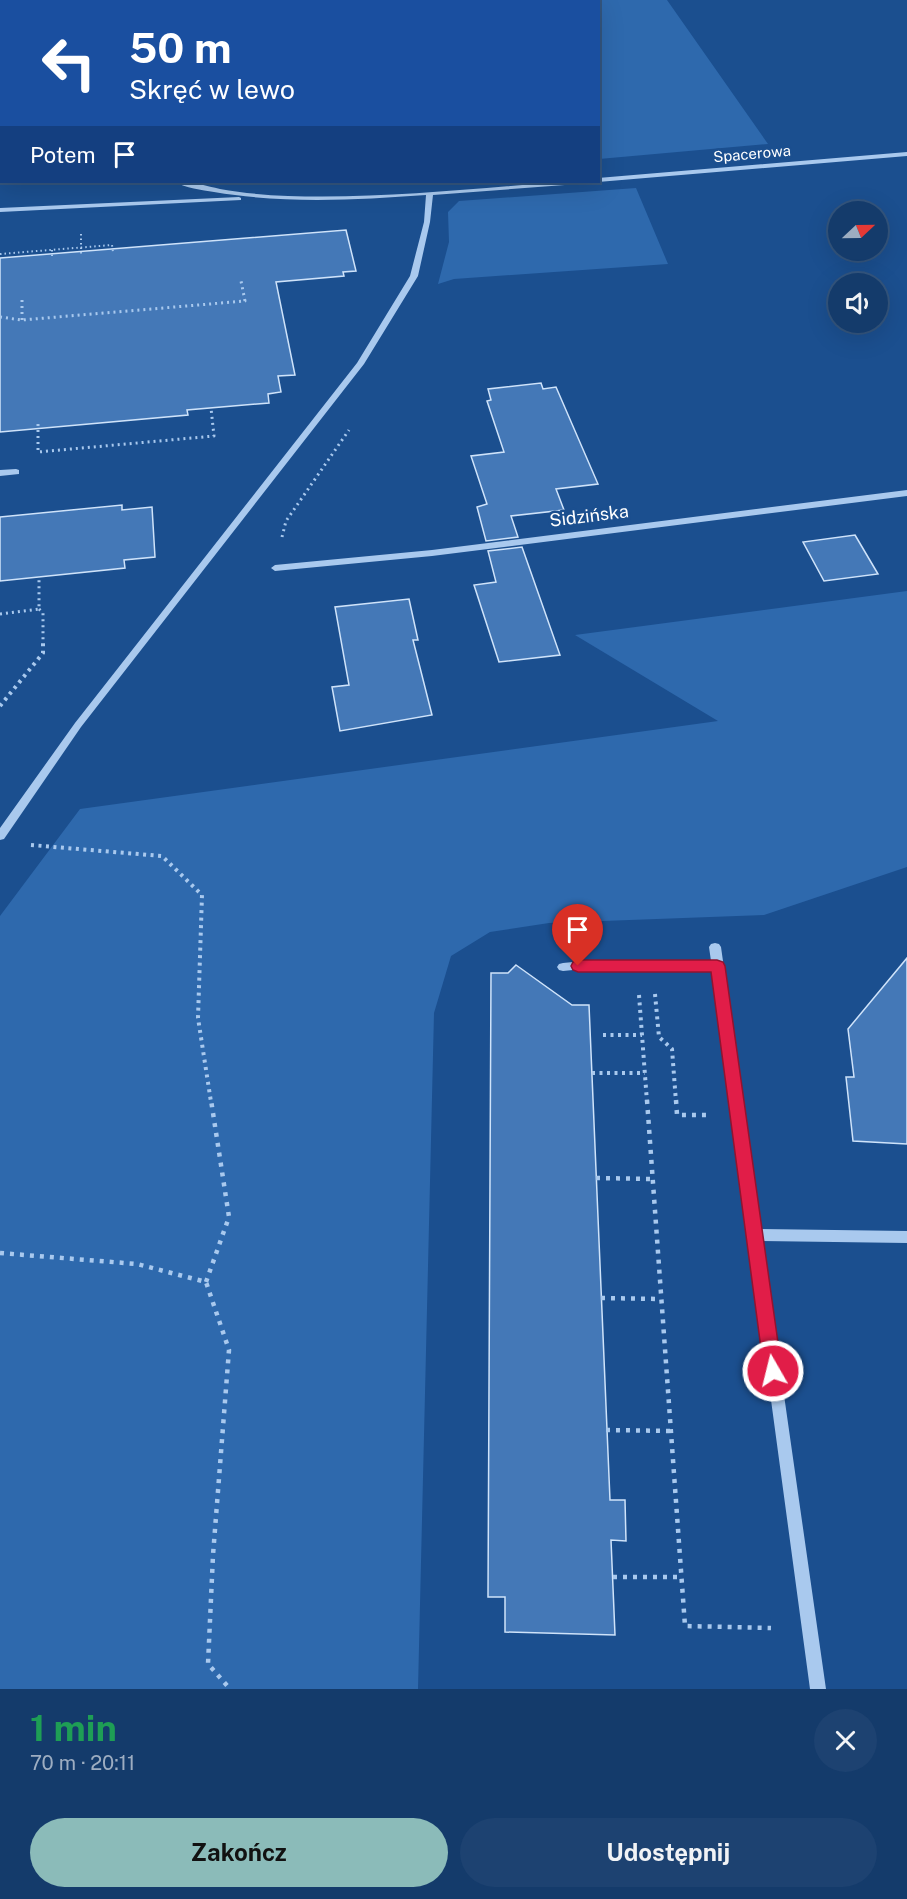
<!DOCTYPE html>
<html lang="pl">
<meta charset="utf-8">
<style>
:root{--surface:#143b6b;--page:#1d4271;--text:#f1f3f6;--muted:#9dadc1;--line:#33557e;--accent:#8bbbb9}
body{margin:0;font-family:"Public Sans",sans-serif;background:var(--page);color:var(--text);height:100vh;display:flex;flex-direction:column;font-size:22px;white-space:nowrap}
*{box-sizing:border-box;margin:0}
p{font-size:20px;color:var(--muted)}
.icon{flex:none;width:33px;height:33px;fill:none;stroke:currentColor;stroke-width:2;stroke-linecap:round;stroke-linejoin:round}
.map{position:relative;height:1689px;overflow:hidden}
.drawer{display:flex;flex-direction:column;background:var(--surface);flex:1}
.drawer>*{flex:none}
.banner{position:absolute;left:0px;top:0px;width:600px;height:183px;box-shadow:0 6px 24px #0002,0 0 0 2px var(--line);background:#1a4fa0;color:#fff;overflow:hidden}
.needle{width:39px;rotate:68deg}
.buttons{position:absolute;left:828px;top:201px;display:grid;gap:12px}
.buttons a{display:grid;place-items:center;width:60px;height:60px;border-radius:50%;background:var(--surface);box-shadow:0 6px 24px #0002,0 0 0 2px var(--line);font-size:30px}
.pin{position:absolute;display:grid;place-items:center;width:51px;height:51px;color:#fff;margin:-62px -26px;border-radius:50% 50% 50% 0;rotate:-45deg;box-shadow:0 0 6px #0007}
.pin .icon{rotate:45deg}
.me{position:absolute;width:66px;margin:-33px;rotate:352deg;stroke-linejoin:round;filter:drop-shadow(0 0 4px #0008)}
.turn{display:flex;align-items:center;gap:21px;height:126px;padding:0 30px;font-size:27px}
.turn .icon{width:78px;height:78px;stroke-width:2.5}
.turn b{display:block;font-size:42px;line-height:51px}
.then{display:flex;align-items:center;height:57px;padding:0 30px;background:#0003;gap:12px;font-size:22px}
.round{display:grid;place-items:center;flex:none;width:63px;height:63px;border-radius:32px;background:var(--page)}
.summary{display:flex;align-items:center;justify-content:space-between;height:102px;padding:0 30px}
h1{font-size:36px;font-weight:700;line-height:45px;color:#1e9e55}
.action{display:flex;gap:12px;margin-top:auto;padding:12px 30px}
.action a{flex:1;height:69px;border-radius:36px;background:var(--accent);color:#111;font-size:24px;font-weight:700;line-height:69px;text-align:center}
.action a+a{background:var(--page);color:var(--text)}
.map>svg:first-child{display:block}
.green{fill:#2e69ad}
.building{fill:#4478b7;stroke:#cfe3fa;stroke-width:1.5}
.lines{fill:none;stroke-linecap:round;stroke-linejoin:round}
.path-far3{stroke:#a9c9ee;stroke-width:2;stroke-dasharray:1.5 3;stroke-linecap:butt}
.path-far2{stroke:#a9c9ee;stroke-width:3;stroke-dasharray:2 4;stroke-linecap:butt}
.path-far1{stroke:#a9c9ee;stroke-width:4;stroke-dasharray:3 4.5;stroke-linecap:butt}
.path{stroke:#a9c9ee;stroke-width:4.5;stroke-dasharray:4 6;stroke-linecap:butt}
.minor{fill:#a9c9ee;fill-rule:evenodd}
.route{fill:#e11d48;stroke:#92132f;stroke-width:1.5}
.labels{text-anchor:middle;stroke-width:5;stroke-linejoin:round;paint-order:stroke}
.far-street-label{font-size:15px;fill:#fff;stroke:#1b4f8f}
.street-label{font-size:18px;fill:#fff;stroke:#1b4f8f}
</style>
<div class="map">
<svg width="907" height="1689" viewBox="0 0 907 1689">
<rect width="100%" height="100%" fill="#1b4f8f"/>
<path class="green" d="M0 0H305L307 1 2 2 1 34Z
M540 0H667L768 144 599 159 598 2 522 1Z
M636 188 668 264 454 279 438 284 449 242 448 212 459 201Z
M907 591V867L764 915 549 923 490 932 451 956 434 1013 418 1689H0V916L80 809 718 721 575 635Z"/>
<path class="building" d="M346 230 356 271 343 272 344 276 276 282 295 375 278 376 281 392 268 394 269 403 187 410 188 415 0 432V258Z
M541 383 543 389 556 387 598 484 556 489 564 510 511 516 518 537 486 541 477 507 487 504 471 456 504 452 487 401 491 400 488 389Z
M122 505V510L152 507 155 557 124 560 125 568 0 581V517Z
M855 535 878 574 824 581 803 542Z
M522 547 560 655 499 662 474 585 496 582 488 551Z
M409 599 418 640H413L432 715 340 731 332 687 349 685 335 607Z
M907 958V1144L853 1141 846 1077H854L848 1029Z
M516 965 572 1005H589L610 1500H625L626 1541 611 1540 615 1635 505 1632V1597H488L491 973H508Z"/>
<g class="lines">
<path class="path-far3" d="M440 2 443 0
M81 234V255
M52 250V257
M0 254 112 245 113 252"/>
<path class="path-far2" d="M22 300V320
M0 317 22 320 245 301 241 281
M38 424V452L214 436 211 408
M282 537 286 521 349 430
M39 609 43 613V642
M0 614 39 609V577"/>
<path class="path-far1" d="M0 706 43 653V640
M31 845 162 856 202 895 198 1018 211 1102
M655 994 659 1037 672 1049 676 1102
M639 995 647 1102
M603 1035H642
M592 1073H645"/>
<path class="path" d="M647 1100 685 1626 771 1628
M676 1100 677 1115H707
M596 1178 652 1179
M0 1253 137 1264 206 1282 229 1350 213 1555 208 1664 230 1689
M206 1282 229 1217 211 1100
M601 1298 661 1299
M606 1430 671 1431
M613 1577H681"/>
<path class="minor" d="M0 123H2V128L0 127Z
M907 152V156L598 182H596H598V178Z
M175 182C189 180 205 186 220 189 242 193 265 195 288 196 379 199 470 189 560 182H581L578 184 433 195 430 222 418 276 364 364 81 727 4 839 0 840V828L75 723 357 363 410 276 424 222 426 195C356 200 285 204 214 192 202 190 185 188 175 182Z
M239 197 241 198V200L0 212V208Z
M16 469 19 470V474L0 476V470Z
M907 490V496L432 556 275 571 271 568 275 565 432 550Z
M715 943 719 944 721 947 761 1229 907 1231V1243L762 1241 826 1689H810L713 970 593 968 563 971 559 970 557 967 559 964 563 963 593 960 711 961 709 947 711 944Z"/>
</g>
<path class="route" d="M578 960H717L723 962 725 966 782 1371 779 1377 773 1380 767 1377 764 1371 711 972H578L573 970 571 966 573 962Z"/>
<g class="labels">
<g class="far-street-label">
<text transform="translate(752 154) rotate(-5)" y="5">Spacerowa</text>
</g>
<g class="street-label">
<text transform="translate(589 516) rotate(-7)" y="6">Sidzińska</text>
</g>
</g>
</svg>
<div class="buttons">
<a><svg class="needle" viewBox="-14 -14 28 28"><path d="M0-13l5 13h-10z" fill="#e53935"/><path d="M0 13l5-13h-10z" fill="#9dadc1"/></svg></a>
<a><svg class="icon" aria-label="sound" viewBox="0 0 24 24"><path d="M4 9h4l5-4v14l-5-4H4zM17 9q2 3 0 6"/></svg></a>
</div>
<div class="pin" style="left:578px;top:966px;background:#d93025"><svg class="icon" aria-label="arrive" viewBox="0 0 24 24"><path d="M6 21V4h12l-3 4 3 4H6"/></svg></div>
<svg class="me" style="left:773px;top:1371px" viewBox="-20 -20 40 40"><circle r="17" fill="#e11d48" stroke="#fff" stroke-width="3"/><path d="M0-11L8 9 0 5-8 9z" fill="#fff"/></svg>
<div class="banner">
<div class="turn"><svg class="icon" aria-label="left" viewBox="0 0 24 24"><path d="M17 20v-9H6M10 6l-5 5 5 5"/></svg><div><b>50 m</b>Skręć w lewo</div></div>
<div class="then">Potem<svg class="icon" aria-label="arrive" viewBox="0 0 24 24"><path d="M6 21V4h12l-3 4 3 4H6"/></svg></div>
</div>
</div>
<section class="drawer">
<div class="summary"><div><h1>1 min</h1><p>70 m · 20:11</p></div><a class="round"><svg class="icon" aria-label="close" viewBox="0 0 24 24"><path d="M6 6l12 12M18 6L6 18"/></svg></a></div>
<div class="action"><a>Zakończ</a><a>Udostępnij</a></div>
</section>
